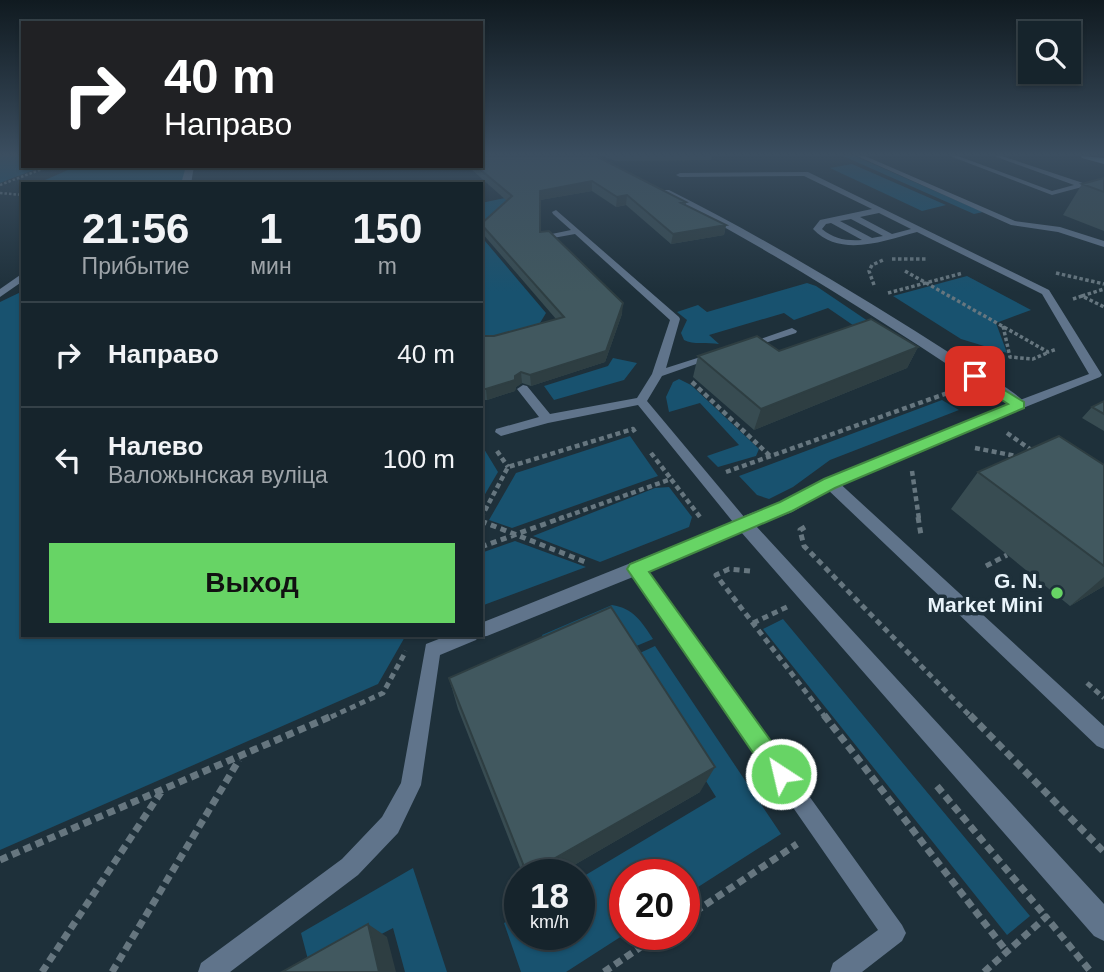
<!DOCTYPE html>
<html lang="ru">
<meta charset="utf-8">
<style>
:root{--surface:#16242c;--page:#233038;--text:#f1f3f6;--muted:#9ea4a9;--line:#354148;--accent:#67d465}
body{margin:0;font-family:Arial,sans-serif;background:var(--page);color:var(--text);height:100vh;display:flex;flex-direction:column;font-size:26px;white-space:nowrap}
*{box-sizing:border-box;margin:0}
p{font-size:23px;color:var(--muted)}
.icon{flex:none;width:38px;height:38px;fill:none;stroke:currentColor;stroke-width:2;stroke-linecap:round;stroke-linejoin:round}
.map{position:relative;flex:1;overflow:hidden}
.sheet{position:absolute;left:21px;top:182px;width:462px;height:455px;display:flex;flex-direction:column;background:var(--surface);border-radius:0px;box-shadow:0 2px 5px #0004,0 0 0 2px var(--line)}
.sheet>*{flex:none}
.banner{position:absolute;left:21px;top:21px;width:462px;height:147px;border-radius:0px;box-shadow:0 2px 5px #0004,0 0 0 2px var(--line);background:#202124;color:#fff;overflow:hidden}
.buttons{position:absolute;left:1018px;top:21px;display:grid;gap:14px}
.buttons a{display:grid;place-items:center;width:63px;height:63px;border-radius:0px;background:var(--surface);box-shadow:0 2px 5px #0004,0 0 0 2px var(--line);font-size:35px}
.speed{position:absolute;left:504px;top:859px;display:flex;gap:14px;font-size:35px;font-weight:700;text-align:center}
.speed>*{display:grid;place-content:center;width:91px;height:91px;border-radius:50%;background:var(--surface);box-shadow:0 2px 5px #0004,0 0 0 2px var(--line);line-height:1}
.speed small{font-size:18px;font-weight:400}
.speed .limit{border:10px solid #d22;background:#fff;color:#111}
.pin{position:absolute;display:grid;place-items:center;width:60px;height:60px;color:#fff;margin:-30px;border-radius:14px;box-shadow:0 4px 10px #0006}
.me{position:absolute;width:77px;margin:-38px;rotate:325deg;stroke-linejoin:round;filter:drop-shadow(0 0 5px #0008)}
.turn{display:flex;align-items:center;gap:24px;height:147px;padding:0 28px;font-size:32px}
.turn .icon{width:91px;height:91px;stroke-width:2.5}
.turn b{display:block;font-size:49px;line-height:60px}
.eta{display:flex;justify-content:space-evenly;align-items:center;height:119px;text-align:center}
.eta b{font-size:42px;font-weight:700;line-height:49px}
.cta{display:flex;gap:14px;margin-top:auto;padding:14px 28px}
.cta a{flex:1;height:80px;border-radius:0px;background:var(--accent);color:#111;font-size:28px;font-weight:700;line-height:80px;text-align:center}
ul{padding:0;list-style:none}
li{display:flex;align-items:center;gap:21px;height:105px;padding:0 28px;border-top:2px solid var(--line)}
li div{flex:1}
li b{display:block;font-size:26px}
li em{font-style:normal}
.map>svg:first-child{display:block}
.green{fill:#18526f}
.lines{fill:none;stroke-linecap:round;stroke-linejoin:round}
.path-far4{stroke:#66767f;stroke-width:2.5;stroke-dasharray:2.5 2;stroke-linecap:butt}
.path-far3{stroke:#66767f;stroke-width:3.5;stroke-dasharray:3.5 2.5;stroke-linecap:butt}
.path-far2{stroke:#66767f;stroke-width:4.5;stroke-dasharray:5 3.5;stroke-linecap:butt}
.path-far1{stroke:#66767f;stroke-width:5;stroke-dasharray:6 4.5;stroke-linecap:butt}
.path{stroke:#66767f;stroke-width:7;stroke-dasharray:8 5;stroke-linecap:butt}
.lane{fill:#60748b;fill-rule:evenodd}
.street{fill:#60748b;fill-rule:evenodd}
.secondary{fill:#7c9cc1;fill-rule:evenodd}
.wall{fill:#384c52}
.shaded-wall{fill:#2e3e42}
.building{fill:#41585f;stroke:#2e3e42;stroke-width:2}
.route{fill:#67d465;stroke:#438a42;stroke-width:2}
.poi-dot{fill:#67d465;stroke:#1e303a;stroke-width:2.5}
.labels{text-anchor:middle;stroke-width:7;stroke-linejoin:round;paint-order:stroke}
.poi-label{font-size:21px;font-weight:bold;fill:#e9f4fb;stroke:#1e303a;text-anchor:end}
</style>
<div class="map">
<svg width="1104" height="972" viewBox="0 0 1104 972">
<rect width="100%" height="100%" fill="#1e303a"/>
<path class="green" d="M0 156H23V166H44L0 183Z
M843 156H855L983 212 974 214Z
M852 164 946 205 922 211 830 168Z
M77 166H191L192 184H36Z
M505 198 531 219 482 230 485 241 546 313 534 333 481 345V203Z
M967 276 1031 310 996 323 1007 353 961 339 893 296Z
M807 283 816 286 896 340 882 345 828 308 794 320 784 313 709 335 719 344C707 342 693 345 684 340L681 333 687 320 677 312 698 305 707 312Z
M23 291V635H406L378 684 0 850V302Z
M613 358 637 363 624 380 554 400 544 386 608 366Z
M679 379 691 385 759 449 756 456 718 467 707 456 739 445 700 403 669 412 666 397 673 382Z
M942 400 959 410 830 460 793 487 769 499 757 495 739 476Z
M630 436 658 476 512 528 489 520 516 473Z
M481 444 498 472 481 501Z
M669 487 692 517 689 527 600 562 533 536 655 488Z
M515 541 586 567 481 606V553Z
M612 605C633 608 642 622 653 639L622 652 554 660 542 635Z
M783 619 1030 916 1007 935 763 629Z
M655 646 781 834 684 896V875H625V934L566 972H521L504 923 520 914V934H579V879L716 797 629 658Z
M413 868 447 972H405L393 928 311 971 301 933Z"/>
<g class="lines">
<path class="path-far4" d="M0 185 50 166
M0 193 23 195"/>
<path class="path-far3" d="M892 259H928
M905 271 1048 352 1057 349
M1056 273 1104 284
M874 285 869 271 872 265 883 260
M888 293 963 273
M1082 296 1104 289
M1073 299 1082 296 1104 307
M1003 326 1010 357 1033 359 1047 353"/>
<path class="path-far2" d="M692 382 770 456
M1007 433 1034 452
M975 448 1021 457
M497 451 508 467
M651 453 671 479
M912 471 919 519
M726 472 956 390
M481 518 508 467 633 429 635 432
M559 519 671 479 700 517"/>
<path class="path-far1" d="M918 517 921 535
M481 521 588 563
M805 527 800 530 804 546 971 717
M481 547 564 517
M986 566 1007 555
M750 571 729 569 716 575 825 717
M753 623 787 607
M1087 683 1104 698
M331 717 383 693 406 651"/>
<path class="path" d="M824 715 1007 952
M970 715 1104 852
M937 786 1046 917
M0 860 334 715
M684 919 797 844
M42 972 161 792
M112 972 239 760
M604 972 660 934
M984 972 1046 917 1091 972"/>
<path class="lane" d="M857 156H865L1015 221 1060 227 1104 241V247L1058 232 1011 225Z
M950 156H958L1052 191 1074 185 994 156H1002L1083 183 1104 187V191L1082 187 1052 195Z
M808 172 1049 290 1102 375 1100 377 1023 408H1015L1013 405 1015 402 1089 374 1042 294 917 232C883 241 841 258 813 229L820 220 872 209 804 176 680 177 676 175 680 173ZM879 213 911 229 892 234 860 217ZM851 219 883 236 872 238 840 221ZM831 223 862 240C846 241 834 239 822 229L826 224Z
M556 210 679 317 680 319 666 368 713 353 719 356 662 376 647 401 750 524 748 528 647 571 902 925 906 933 902 941 862 972H830L833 963 878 930 633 577 487 636 478 637 476 640 440 655 421 785 398 833 358 875 230 972H198L201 963 342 859 382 817 401 783 426 644 449 635H481V623L733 522 638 405 548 423 501 436 495 432 496 429 539 417 517 389 523 385 527 386 550 414 637 398 652 374 670 320 575 234 542 240V236L571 230 553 214 552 212Z
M23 273V281L0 297V289Z
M792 328 797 331 796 333 746 349 741 346Z
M830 478 835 479 1104 726V749L1097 746 825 487 823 483Z"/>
<path class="street" d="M186 166H194L191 184H181Z
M663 190H669C768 240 863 297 956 357 975 370 1013 388 1027 405L1024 408 836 487 792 512 756 526 1104 904V941L1094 936 734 524 736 519 780 502 824 479 1007 404C895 329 782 256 663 194Z"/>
<path class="secondary" d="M1081 156 1104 158V164L1082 158Z"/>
</g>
<path class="wall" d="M481 156 686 202V206L726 225 724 235 671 244 626 205 616 207 592 191 540 200V232L622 314 605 362 531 386 522 383 516 387 515 391 487 400H481V336H494L556 319 482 233 481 223 507 201 471 169 469 166H481Z
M603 156H712L711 160 615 161Z
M1104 178V231L1063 215 1082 184Z
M918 347 907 368 754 430 693 377 698 356 779 351Z
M1104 401V431L1082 418 1092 407Z
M1104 465V586L1070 606 951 509 978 472Z
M449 678 700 792 557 875H523L458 709Z"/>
<path class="shaded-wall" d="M592 181V191L540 200V191Z
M627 195 626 205 616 207 617 197Z
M726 225 724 235 671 244 673 234Z
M623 303 622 314 605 362 531 386 530 375Z
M918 347 907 368 754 430 761 409Z
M521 372 522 383 516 387 515 391 487 400 486 389Z
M1104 577V586L1070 606Z
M715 767 700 792 557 875H527Z
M368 924 387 937 396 972H379Z"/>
<path class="building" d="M481 156H596L686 202 681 203 726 225 673 234 627 195 617 197 592 181 540 191V232L549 231 623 303 606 351 530 375 521 372 515 376V380L486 389H481V336H494L564 317 481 224 512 196 476 166H481Z
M1104 178V192L1082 184Z
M871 319 918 347 761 409 698 356 757 336 779 351Z
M1104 401V414L1092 407Z
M1059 436 1104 465V566L978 472Z
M611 607 715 767 527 874 449 678Z
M368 924 379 972H282Z"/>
<linearGradient id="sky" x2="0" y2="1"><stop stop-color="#101a20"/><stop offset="0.53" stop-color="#3b4e60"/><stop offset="1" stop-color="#3b4e60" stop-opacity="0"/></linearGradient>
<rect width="1104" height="292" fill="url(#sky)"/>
<path class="route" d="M975 372 1024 402V408L835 488 792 511 649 572 789 766 793 774 789 782 781 785 773 782 627 569 630 564 780 502 824 479 1008 404 970 379V373Z"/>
<circle class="poi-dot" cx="1057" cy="593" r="7"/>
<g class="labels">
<g class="poi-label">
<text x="1043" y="588">G. N.<tspan x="1043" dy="24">Market Mini</tspan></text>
</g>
</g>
</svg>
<div class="buttons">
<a><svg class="icon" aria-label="search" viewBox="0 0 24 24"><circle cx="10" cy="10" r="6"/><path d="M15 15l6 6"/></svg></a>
</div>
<div class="speed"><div>18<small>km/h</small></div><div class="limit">20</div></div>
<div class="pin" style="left:975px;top:376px;background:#d93025"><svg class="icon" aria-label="arrive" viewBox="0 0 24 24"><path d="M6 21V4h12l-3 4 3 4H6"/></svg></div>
<svg class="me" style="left:781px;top:774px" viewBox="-20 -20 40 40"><circle r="17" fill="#67d465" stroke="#fff" stroke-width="3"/><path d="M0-11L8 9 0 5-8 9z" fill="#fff"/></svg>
<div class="banner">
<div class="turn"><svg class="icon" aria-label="right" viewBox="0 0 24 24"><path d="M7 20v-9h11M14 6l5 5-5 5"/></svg><div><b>40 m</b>Направо</div></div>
</div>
<section class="sheet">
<div class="eta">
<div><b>21:56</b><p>Прибытие</p></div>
<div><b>1</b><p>мин</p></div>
<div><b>150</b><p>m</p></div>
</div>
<ul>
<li><svg class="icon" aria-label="right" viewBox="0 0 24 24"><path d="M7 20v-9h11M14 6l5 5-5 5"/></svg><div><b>Направо</b></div><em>40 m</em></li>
<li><svg class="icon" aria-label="left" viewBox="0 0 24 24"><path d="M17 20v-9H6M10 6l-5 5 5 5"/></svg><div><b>Налево</b><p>Валожынская вуліца</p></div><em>100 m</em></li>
</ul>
<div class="cta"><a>Выход</a></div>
</section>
</div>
